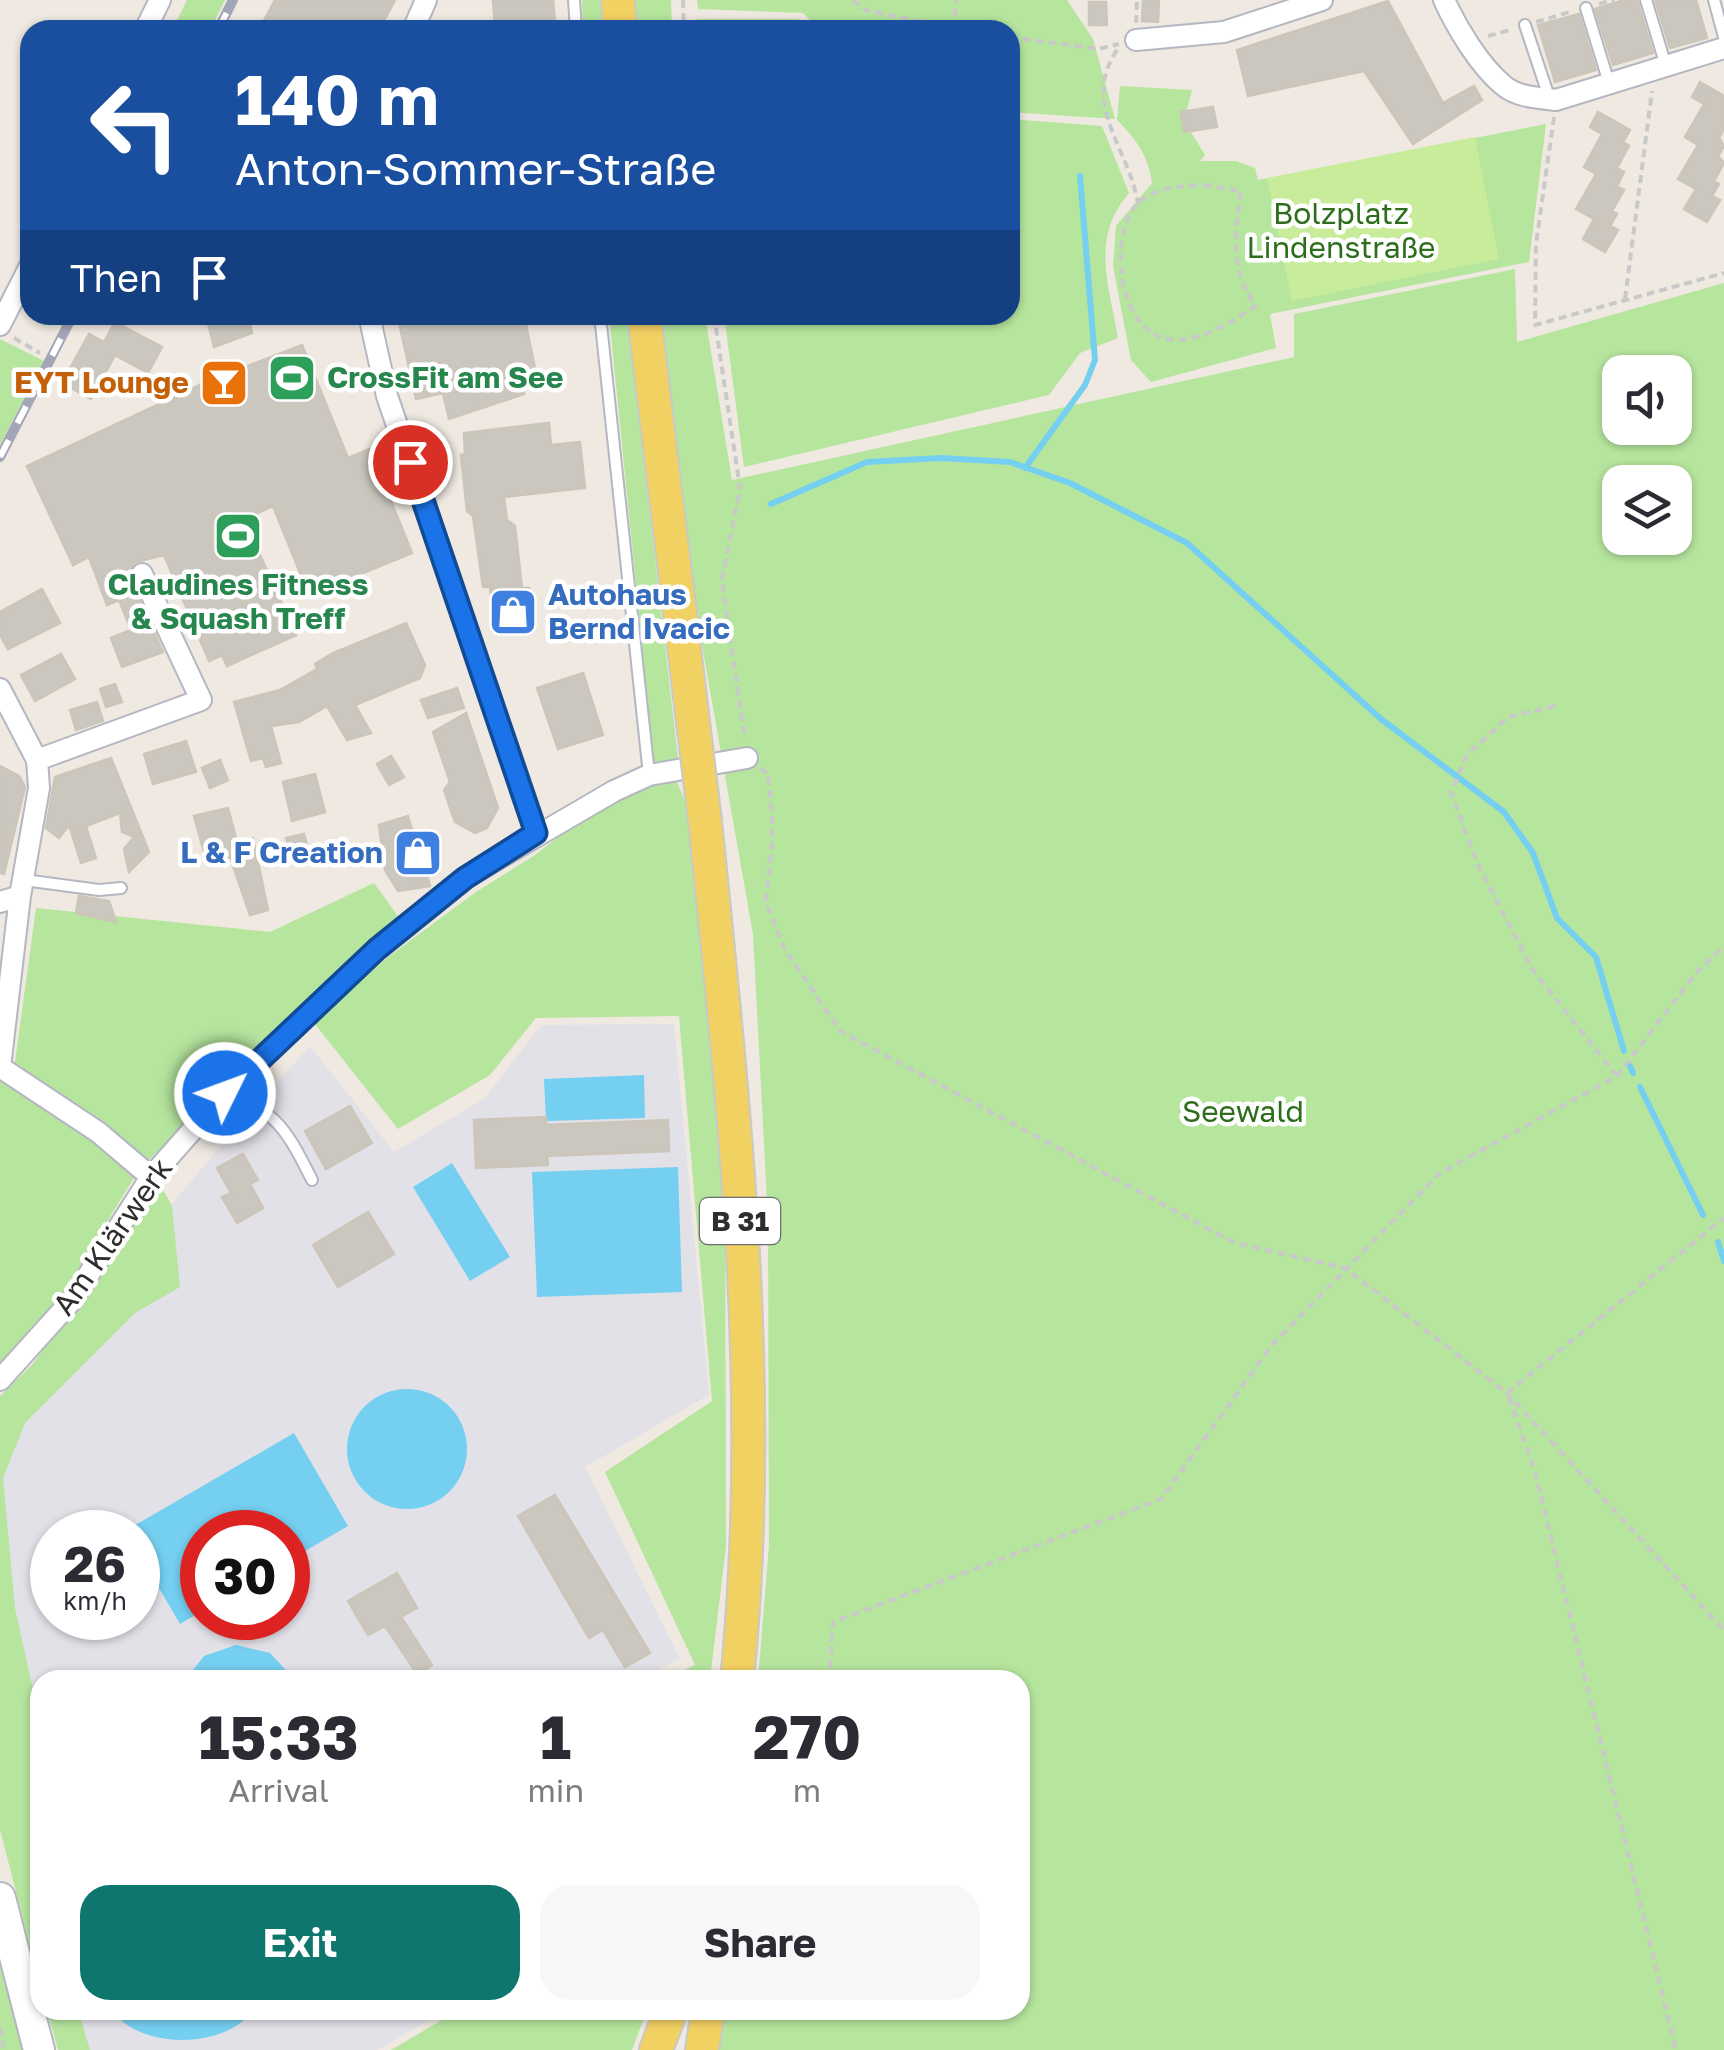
<!DOCTYPE html>
<meta charset="utf-8">
<style>
:root{--surface:#fff;--page:#f7f7f7;--text:#2b2b33;--muted:#7c7c81;--accent:#0f766e}
body{margin:0;font-family:"Golos Text",sans-serif;background:var(--page);color:var(--text);height:100vh;display:flex;flex-direction:column;font-size:38px;white-space:nowrap}
*{box-sizing:border-box;margin:0}
p{font-size:32px;color:var(--muted)}
.icon{flex:none;width:55px;height:55px;fill:none;stroke:currentColor;stroke-width:2;stroke-linecap:round;stroke-linejoin:round}
.map{position:relative;flex:1;overflow:hidden}
.panel{position:absolute;left:30px;top:1670px;width:1000px;height:350px;display:flex;flex-direction:column;background:var(--surface);border-radius:30px;box-shadow:0 2px 8px #0004}
.panel>*{flex:none}
.hud{position:absolute;left:20px;top:20px;width:1000px;height:305px;border-radius:30px;box-shadow:0 2px 8px #0004;background:#1a4fa0;color:#fff;overflow:hidden}
.buttons{position:absolute;left:1602px;top:355px;display:grid;gap:20px}
.buttons a{display:grid;place-items:center;width:90px;height:90px;border-radius:20px;background:var(--surface);box-shadow:0 2px 8px #0004;font-size:50px}
.speed{position:absolute;left:30px;top:1510px;display:flex;gap:20px;font-size:50px;font-weight:700;text-align:center}
.speed>*{display:grid;place-content:center;width:130px;height:130px;border-radius:50%;background:var(--surface);box-shadow:0 2px 8px #0004;line-height:1}
.speed small{font-size:25px;font-weight:400}
.speed .limit{border:15px solid #d22;background:#fff;color:#111}
.pin{position:absolute;display:grid;place-items:center;width:85px;height:85px;color:#fff;margin:-42px;border:5px solid #fff;border-radius:50%;box-shadow:0 2px 10px #0007}
.me{position:absolute;width:110px;margin:-55px;rotate:48deg;stroke-linejoin:round;filter:drop-shadow(0 0 8px #0008)}
.turn{display:flex;align-items:center;gap:35px;height:210px;padding:0 50px;font-size:45px}
.turn .icon{width:130px;height:130px;stroke-width:2.5}
.turn b{display:block;font-size:70px;line-height:85px}
.then{display:flex;align-items:center;height:95px;padding:0 50px;background:#0003;gap:20px;font-size:38px}
.eta{display:flex;justify-content:space-evenly;align-items:center;height:170px;text-align:center}
.eta b{font-size:60px;font-weight:700;line-height:70px}
.action{display:flex;gap:20px;margin-top:auto;padding:20px 50px}
.action a{flex:1;height:115px;border-radius:30px;background:var(--accent);color:#fff;font-size:40px;font-weight:700;line-height:115px;text-align:center}
.action a+a{background:var(--page);color:var(--text)}
.map>svg:first-child{display:block}
.industrial{fill:#e3e1e8;fill-rule:evenodd}
.green{fill:#b6e59e;fill-rule:evenodd}
.pitch{fill:#c9ec9a}
.water{fill:#75cff0}
.lines{fill:none;stroke-linecap:round;stroke-linejoin:round}
.stream{stroke:#75cff0;stroke-width:6}
.building{fill:#cbc7bf;stroke:#cbc5ba;stroke-width:2.5}
.lane-casing{stroke:#b4b7c1;stroke-width:14}
.street-casing{stroke:#b4b7c1;stroke-width:24}
.secondary-casing{stroke:#b4b7c1;stroke-width:34}
.primary-casing{stroke:#c9c9c9;stroke-width:36}
.path{stroke:#c9c9c9;stroke-width:4;stroke-dasharray:8 5;stroke-linecap:butt}
.lane{stroke:#fff;stroke-width:10}
.street{stroke:#fff;stroke-width:20}
.secondary{stroke:#fff;stroke-width:30}
.primary{stroke:#f2d163;stroke-width:32}
.rail-casing{stroke:#a3a6b8;stroke-width:10}
.rail{stroke:#fff;stroke-width:6;stroke-dasharray:19;stroke-linecap:butt}
.primary-bridge-casing{stroke:#c9c9c9;stroke-width:36;stroke-linecap:butt}
.primary-bridge{stroke:#f2d163;stroke-width:32}
.route-casing{stroke:#114b97;stroke-width:25}
.route{stroke:#1a73e8;stroke-width:18}
.labels{text-anchor:middle;stroke-width:9;stroke-linejoin:round;paint-order:stroke}
.shield{fill:#fff;stroke:#6d6d6d;stroke-width:2.5}
.shield-label{font-size:28px;font-weight:bold;fill:#2e2e2e}
.park-label{font-size:30px;fill:#2c6e1b;stroke:#fff}
.leisure-label{font-size:30px;font-weight:bold;fill:#27864d;stroke:#fff;text-anchor:start}
.food-label{font-size:30px;font-weight:bold;fill:#c56008;stroke:#fff;text-anchor:end}
.shop-label{font-size:30px;font-weight:bold;fill:#366cbe;stroke:#fff;text-anchor:start}
.street-label{font-size:30px;fill:#2e2e2e;stroke:#fff}
</style>
<div class="map">
<svg width="1724" height="2050" viewBox="0 0 1724 2050">
<rect width="100%" height="100%" fill="#efe9e1"/>
<path class="industrial" d="M674 1024 709 1395 585 1467 680 1659 635 1680H40V1935L0 1771V1412L236 1127 310 1046 394 1152 485 1098 541 1025ZM52 1532H138V1618H52ZM202 1532H288V1618H202Z
M61 2010H447L377 2050H73Z"/>
<path class="green" d="M187 0H225L210 30H172Z
M582 0H600L603 30H583Z
M632 0H671L672 30H634Z
M697 0H1067L1093 39 1115 119 1010 112V30H820L803 13 698 9Z
M697 19H799L811 30H696Z
M1120 86 1192 90 1184 121 1205 155 1200 161H1236L1255 168 1258 180 1546 124 1529 262 1270 314 1276 348 1151 382 1131 360 1113 266 1116 226 1152 183C1149 157 1136 139 1117 120Z
M1010 119 1102 126 1129 193C1090 238 1109 285 1118 338L1080 353 1049 395 744 467 724 315H1010Z
M1515 269 1517 342 1724 283V2050H718L724 2010H1020V1680H758L769 1545 768 1220 753 934 691 583 661 315H705L732 480 1294 357V314ZM1620 372H1675V428H1620ZM1620 482H1675V538H1620Z
M609 315H627L678 758 654 764Z
M0 339 44 361 0 445Z
M653 779 677 782 690 813 725 1137 726 1546 710 1680H664L695 1665 605 1472 712 1401 679 1016 536 1018 490 1075 398 1129 314 1023 388 957 476 892 535 855 607 800Z
M374 883 402 922 140 1168 64 1292 23 1348 0 1369V1081L13 1077 36 908 270 932Z
M161 1186 172 1206 180 1287 135 1313 25 1423 3 1478 15 1608 40 1722V1984L0 1830V1396L32 1365Z
M0 1943 26 2050H0Z
M47 2010H78L90 2050H58Z
M459 2010H647L632 2050H391Z"/>
<path class="pitch" d="M1475 137 1499 259 1292 301 1267 178Z"/>
<path class="water" d="M644 1075 645 1118 546 1121 544 1079Z
M452 1163 510 1257 470 1281 413 1187Z
M678 1167 682 1292 537 1297 532 1172Z
M347 1449a60 60 0 1 1 120 0a60 60 0 1 1-120 0Z
M294 1433 348 1526 288 1561V1532H202V1611L180 1624 138 1552V1532L125 1531Z
M236 1645 270 1653 295 1680H185L204 1656Z
M112 2010H253C225 2050 139 2050 112 2010Z"/>
<g class="lines">
<path class="stream" d="M1025 468 1085 385 1095 360 1080 176
M771 504 867 462 941 458 1010 462 1070 483 1187 543 1381 719 1504 812 1533 853 1557 918 1596 957 1624 1051
M1630 1066 1633 1073
M1640 1087 1703 1215
M1718 1242 1724 1261"/>
</g>
<path class="building" d="M275 0H395L379 30H259Z
M493 0H553L555 24 495 28Z
M1143 0H1159L1158 22 1142 21Z
M1624 0H1637L1653 53 1613 65 1595 9Z
M1655 0H1696L1707 38 1670 48Z
M1388 1 1443 103 1474 86 1482 100 1413 144 1364 71 1248 96 1237 50Z
M1089 2H1106L1107 25H1089Z
M1579 14 1596 70 1555 82 1538 25Z
M1700 82 1724 96V129L1719 138 1724 146 1718 156 1724 163 1714 181 1719 184 1712 196 1720 200 1707 222 1684 209 1696 189 1678 179 1698 145 1685 137 1704 104 1692 97Z
M1213 107 1217 127 1184 132 1181 112Z
M1598 112 1630 130 1623 142 1629 146 1617 168 1624 172 1617 186 1624 190 1612 211 1617 214 1610 226 1618 230 1605 252 1583 239 1594 219 1576 209 1596 174 1584 167 1602 134 1590 127Z
M206 315H248L252 333 214 347Z
M410 315H524L536 373 521 376 524 394 449 419 443 393 416 399 398 318Z
M115 322 162 347 148 373 115 355 91 399 62 383 89 334 104 342Z
M302 345 348 458 370 449 412 553 309 595 273 506 244 519 296 635 227 666 222 655 209 661 164 555 135 562 128 574 163 652 122 667 111 638 131 630 119 600 107 605 89 557 73 565 27 466 204 383Z
M549 423 551 445 580 442 585 488 504 497 507 520 515 526 522 588H529L532 620 494 624 490 587H483L473 516 467 511 461 455 465 454 464 433Z
M42 589 60 623 8 649 0 635V612Z
M406 623 425 665 420 678 355 705 371 733 347 740 327 706 299 722 271 726 281 763 266 767 263 758 251 761 234 702 280 690 317 669 315 664 333 653Z
M61 654 75 679 35 701 21 675Z
M583 673 603 735 558 749 537 688Z
M115 684 122 702 106 707 100 689Z
M457 688 464 708 428 718 421 700Z
M97 702 103 721 76 730 70 710Z
M466 713 498 808 487 828 475 833 455 822 444 790 450 782 433 732Z
M186 741 196 772 153 784 144 754Z
M391 756 404 777 389 785 377 764Z
M111 758 149 852 129 872 124 849 134 837 122 832 120 813 86 826 96 858 81 863 69 825 59 838 46 828 55 777Z
M220 760 228 780 210 788 202 768Z
M0 766 19 776 25 787 4 874 0 873Z
M315 774 325 812 292 821 283 782Z
M228 808 237 842 253 838 268 910 250 915 230 857 207 863 194 816Z
M408 816 415 841 430 838 437 866 425 868 430 886 398 891 385 870 379 825Z
M304 834 311 860 293 864 286 838Z
M79 896 109 901 116 922 76 913Z
M350 1106 372 1143 326 1169 305 1131Z
M546 1117V1125L668 1120 669 1151 547 1156 548 1165 476 1168 474 1120Z
M243 1154 258 1180 250 1184 263 1208 237 1223 222 1197 231 1193 217 1168Z
M368 1212 394 1254 338 1287 313 1245Z
M555 1495 650 1653 625 1667 603 1630 589 1638 518 1516Z
M397 1573 417 1608 401 1617 432 1665 418 1675 385 1626 368 1635 348 1601Z"/>
<g class="lines">
<g class="lane-casing">
<path id="lane" d="M574 0 576 30
M1646 0 1666 66
M1714 0 1724 37
M1586 8 1609 83
M1525 25 1550 100
M600 315 649 775
M24 880 99 890 121 888
M226 1093C277 1110 289 1134 312 1180"/>
</g>
<g class="street-casing">
<path id="street" d="M1444 0C1457 28 1479 65 1503 85 1516 97 1539 98 1556 100L1724 48
M145 30 160 0
M413 30 426 0
M1136 40 1224 32 1322 0
M369 315 387 396 537 833
M0 325 30 266
M0 689 37 760 201 700 142 574
M0 902 20 896
M0 1067 20 896 39 788 37 760
M0 1067 98 1132 151 1177
M0 1380 73 1299 151 1177 225 1093 377 949 465 878 614 791 649 775 747 758"/>
</g>
<g class="secondary-casing">
<path id="secondary" d="M0 1898 39 2050"/>
</g>
<g class="primary-casing">
<path id="primary" d="M618 0 620 30
M644 315 693 722
M705 821C734 1105 766 1395 737 1680
M656 2050 671 2010
M702 2050 708 2010"/>
</g>
<path class="path" d="M683 0 684 30
M853 0 865 10 963 30
M1599 4 1614 0
M1536 22 1570 12
M1136 23 1137 0
M954 29 956 0
M1488 36 1513 29
M1010 37 1098 49 1119 44
M1117 50C1080 104 1130 150 1138 204
M1554 117 1536 244 1535 325 1724 273
M1204 185 1241 191C1235 233 1230 270 1256 306 1229 323 1188 351 1156 335 1117 316 1109 233 1138 203 1155 187 1183 186 1204 185Z
M23 248 30 234
M1625 299 1652 91
M714 315 740 488 722 580 745 740
M14 338 40 353
M1555 706 1508 717 1466 756 1451 793 1478 865 1533 970 1616 1075
M760 768 768 774 773 831 766 902 784 948 840 1031 1235 1243 1345 1268 1507 1393 1724 1630
M1507 1393 1724 1218
M1509 1398 1534 1468 1676 2050
M829 1680 833 1622 1161 1499 1272 1345 1440 1173 1617 1076 1696 973 1724 946
M0 2028 4 2050"/>
<use href="#lane" class="lane"/>
<use href="#street" class="street"/>
<use href="#secondary" class="secondary"/>
<use href="#primary" class="primary"/>
<g class="rail-casing">
<path id="rail" d="M218 30 233 0
M0 457 73 315"/>
</g>
<use href="#rail" class="rail"/>
<g class="primary-bridge-casing">
<path id="primary-bridge" d="M693 722 705 821"/>
</g>
<use href="#primary-bridge" class="primary-bridge"/>
</g>
<g class="lines">
<g class="route-casing">
<path id="route" d="M225 1093 377 949 465 878 536 833 410 462"/>
</g>
<use href="#route" class="route"/>
</g>
<defs>
<g id="stadium-square" transform="scale(2.5)"><rect x="-9" y="-9" width="18" height="18" rx="4" fill="#2e9e5b" stroke="#fff"/><path d="M0-5a6.5 5 0 1 0 0 10a6.5 5 0 1 0 0-10ZM-3.5-1.8h7v3.6h-7Z" fill="#fff"/></g>
<g id="bar-square" transform="scale(2.5)"><rect x="-9" y="-9" width="18" height="18" rx="4" fill="#e8710a" stroke="#fff"/><path d="M-6-5H6L.8 .8V4.5H3.5V6h-7V4.5H-.8V.8Z" fill="#fff"/></g>
<g id="shop-square" transform="scale(2.5)"><rect x="-9" y="-9" width="18" height="18" rx="4" fill="#3f7fe0" stroke="#fff"/><path d="M-5-2.5h2.3a2.7 3.5 0 0 1 5.4 0H5L5.5 6h-11ZM-1.5-2.5h3a1.5 2.3 0 0 0-3 0Z" fill="#fff"/></g>
</defs>
<g fill-rule="evenodd">
<use href="#stadium-square" x="292" y="378"/>
<use href="#bar-square" x="224" y="383"/>
<use href="#stadium-square" x="238" y="536"/>
<use href="#shop-square" x="513" y="612"/>
<use href="#shop-square" x="418" y="853"/>
</g>
<g class="labels">
<rect class="shield" x="700" y="1198" width="80" height="46" rx="8"/>
<g class="shield-label">
<text x="740" y="1231">B 31</text>
</g>
<g class="park-label">
<text x="1341" y="224">Bolzplatz<tspan x="1341" dy="34">Lindenstraße</tspan></text>
<text x="1243" y="1122">Seewald</text>
</g>
<g class="leisure-label">
<text x="327" y="388">CrossFit am See</text>
<text x="238" y="595" text-anchor="middle">Claudines Fitness<tspan x="238" dy="34">&amp; Squash Treff</tspan></text>
</g>
<g class="food-label">
<text x="189" y="393">EYT Lounge</text>
</g>
<g class="shop-label">
<text x="548" y="605">Autohaus<tspan x="548" dy="34">Bernd Ivacic</tspan></text>
<text x="383" y="863" text-anchor="end">L &amp; F Creation</text>
</g>
<g class="street-label">
<text transform="translate(113 1237) rotate(-55)" y="10">Am Klärwerk</text>
</g>
</g>
</svg>
<div class="buttons">
<a><svg class="icon" aria-label="sound" viewBox="0 0 24 24"><path d="M4 9h4l5-4v14l-5-4H4zM17 9q2 3 0 6"/></svg></a>
<a><svg class="icon" aria-label="layers" viewBox="0 0 24 24"><path d="M12 4l9 5-9 5-9-5zM3 14l9 5 9-5"/></svg></a>
</div>
<div class="speed"><div>26<small>km/h</small></div><div class="limit">30</div></div>
<div class="pin" style="left:410px;top:462px;background:#d93025"><svg class="icon" aria-label="arrive" viewBox="0 0 24 24"><path d="M6 21V4h12l-3 4 3 4H6"/></svg></div>
<svg class="me" style="left:225px;top:1093px" viewBox="-20 -20 40 40"><circle r="17" fill="#1a73e8" stroke="#fff" stroke-width="3"/><path d="M0-11L8 9 0 5-8 9z" fill="#fff"/></svg>
<div class="hud">
<div class="turn"><svg class="icon" aria-label="left" viewBox="0 0 24 24"><path d="M17 20v-9H6M10 6l-5 5 5 5"/></svg><div><b>140 m</b>Anton-Sommer-Straße</div></div>
<div class="then">Then<svg class="icon" aria-label="arrive" viewBox="0 0 24 24"><path d="M6 21V4h12l-3 4 3 4H6"/></svg></div>
</div>
<section class="panel">
<div class="eta">
<div><b>15:33</b><p>Arrival</p></div>
<div><b>1</b><p>min</p></div>
<div><b>270</b><p>m</p></div>
</div>
<div class="action"><a>Exit</a><a>Share</a></div>
</section>
</div>
